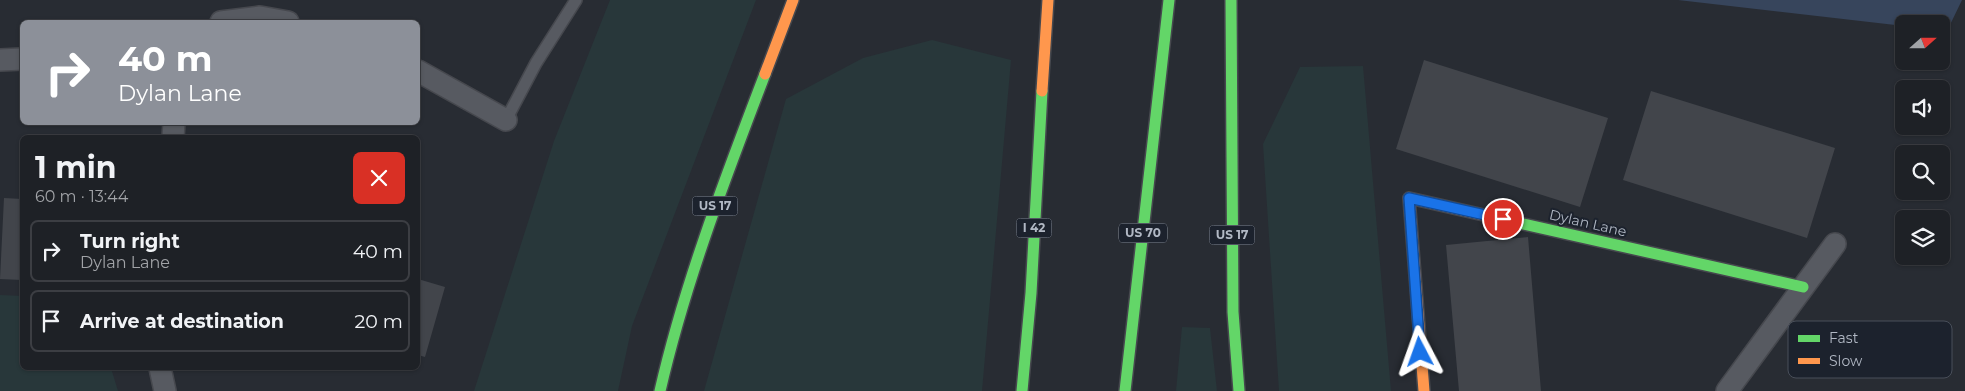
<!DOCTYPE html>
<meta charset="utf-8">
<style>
:root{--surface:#1e2126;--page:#26292e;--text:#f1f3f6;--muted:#a1a3a7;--line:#3c3e43}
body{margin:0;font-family:Montserrat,sans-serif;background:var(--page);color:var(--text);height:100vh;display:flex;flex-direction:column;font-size:19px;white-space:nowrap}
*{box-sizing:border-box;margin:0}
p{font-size:16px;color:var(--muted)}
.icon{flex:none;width:28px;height:28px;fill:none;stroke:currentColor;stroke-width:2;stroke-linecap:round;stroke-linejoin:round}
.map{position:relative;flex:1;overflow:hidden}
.drawer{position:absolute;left:20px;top:135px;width:400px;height:235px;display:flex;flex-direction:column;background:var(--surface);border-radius:8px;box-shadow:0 1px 4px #0004,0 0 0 1px var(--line)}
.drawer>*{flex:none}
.banner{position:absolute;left:20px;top:20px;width:400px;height:105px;border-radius:8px;box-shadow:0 1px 4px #0004,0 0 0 1px var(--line);background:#8c9099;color:#fff;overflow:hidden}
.needle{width:32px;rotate:69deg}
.buttons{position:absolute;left:1895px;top:15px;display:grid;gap:10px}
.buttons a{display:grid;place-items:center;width:55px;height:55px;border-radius:8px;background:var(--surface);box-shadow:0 1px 4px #0004,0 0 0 1px var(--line);font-size:25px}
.pin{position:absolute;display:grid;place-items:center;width:42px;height:42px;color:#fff;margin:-21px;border:2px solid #fff;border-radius:50%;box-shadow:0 1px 5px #0007}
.me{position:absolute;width:55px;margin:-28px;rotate:356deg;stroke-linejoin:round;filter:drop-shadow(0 0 4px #0008)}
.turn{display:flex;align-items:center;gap:18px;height:105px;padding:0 15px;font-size:22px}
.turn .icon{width:65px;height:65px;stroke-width:2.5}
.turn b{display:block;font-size:35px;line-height:42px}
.round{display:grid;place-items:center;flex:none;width:52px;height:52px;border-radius:8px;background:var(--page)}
.overview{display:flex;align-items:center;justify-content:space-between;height:85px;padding:0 15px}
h1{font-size:30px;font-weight:700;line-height:38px}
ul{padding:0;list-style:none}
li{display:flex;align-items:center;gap:15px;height:62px;margin:0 10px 8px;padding:0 5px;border:2px solid var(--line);border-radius:8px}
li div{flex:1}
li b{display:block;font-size:19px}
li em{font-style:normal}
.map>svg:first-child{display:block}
.green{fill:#28373a}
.water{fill:#37455c}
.building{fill:#42454b}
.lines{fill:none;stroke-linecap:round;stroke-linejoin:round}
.lane-casing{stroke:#46484e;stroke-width:14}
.street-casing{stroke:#46484e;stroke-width:24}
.fast-casing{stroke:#46484e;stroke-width:14}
.slow-casing{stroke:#46484e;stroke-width:14}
.lane{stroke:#575a61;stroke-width:11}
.street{stroke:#575a61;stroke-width:21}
.fast{stroke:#63d668;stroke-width:11}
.slow{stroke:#ff974d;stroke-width:11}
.route-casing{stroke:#114b97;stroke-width:12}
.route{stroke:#1a73e8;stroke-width:9}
.labels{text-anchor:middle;stroke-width:4;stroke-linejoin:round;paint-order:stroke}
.shield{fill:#1c222d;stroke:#848b97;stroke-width:1}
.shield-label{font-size:12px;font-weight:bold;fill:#b1b8c4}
.street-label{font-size:14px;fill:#b1b8c4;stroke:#1c222d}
.key{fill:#1c222d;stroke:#494f5a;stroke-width:1}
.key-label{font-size:14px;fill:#b1b8c4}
</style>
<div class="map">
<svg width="1965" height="391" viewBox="0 0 1965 391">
<rect width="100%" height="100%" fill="#282c33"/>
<path class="green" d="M610 0H756L632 326 618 391H474L554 141Z
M932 40 1011 60 982 391H704L786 99 863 58Z
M1363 66 1391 391H1279L1263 144 1300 67Z
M0 295 22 296V368H111L118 391H0Z
M1182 327 1210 328 1217 391H1176Z"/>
<path class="water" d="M1678 0H1962L1947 31 1941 30V24H1904V26Z"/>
<path class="building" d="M1424 60 1608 118 1580 207 1396 149Z
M1651 91 1835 148 1807 238 1623 180Z
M4 198 22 199V280L0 279Z
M1528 237 1541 391H1459L1446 245Z
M418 279 445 287 425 357 418 355Z"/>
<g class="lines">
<g class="lane-casing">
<path id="lane" d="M506 120 536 63 576 0"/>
</g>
<g class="street-casing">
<path id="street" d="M221 22 260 17 288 22
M0 60 22 59
M418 71 506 120
M173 138 174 122
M160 368 165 391
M1727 391 1835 244"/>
</g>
<g class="fast-casing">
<path id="fast" d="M1231 0 1233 312 1239 391
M1488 216 1803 287
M660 391C685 282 725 179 765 74
M1022 391 1031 293 1042 91
M1125 391 1169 0"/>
</g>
<g class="slow-casing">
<path id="slow" d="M765 74 793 0
M1042 91 1048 0
M1424 391 1409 198 1488 216"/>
</g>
<use href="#lane" class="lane"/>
<use href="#street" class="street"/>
<use href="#fast" class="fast"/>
<use href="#slow" class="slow"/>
</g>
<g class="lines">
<g class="route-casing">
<path id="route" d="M1420 352 1409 198 1503 219"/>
</g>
<use href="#route" class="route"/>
</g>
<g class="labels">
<g class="shield">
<rect x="692.5" y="196.5" width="45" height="19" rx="4"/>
<rect x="1016.5" y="218.5" width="35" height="19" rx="4"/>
<rect x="1119" y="223.5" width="48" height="19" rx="4"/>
<rect x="1209.5" y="225.5" width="45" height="19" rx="4"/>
</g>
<g class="shield-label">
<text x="715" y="210">US 17</text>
<text x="1034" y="232">I 42</text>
<text x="1143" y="237">US 70</text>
<text x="1232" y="239">US 17</text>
</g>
<g class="street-label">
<text transform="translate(1588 223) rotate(13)" y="5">Dylan Lane</text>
</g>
</g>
<rect x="1788" y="321" width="164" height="57" rx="8" class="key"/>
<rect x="1798" y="335" width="22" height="7" fill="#63d668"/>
<rect x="1798" y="358" width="22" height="6" fill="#ff974d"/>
<g class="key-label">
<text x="1829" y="343">Fast</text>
<text x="1829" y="366">Slow</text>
</g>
</svg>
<div class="buttons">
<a><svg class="needle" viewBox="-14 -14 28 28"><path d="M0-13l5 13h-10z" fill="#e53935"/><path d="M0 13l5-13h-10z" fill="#a1a3a7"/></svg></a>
<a><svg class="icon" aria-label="sound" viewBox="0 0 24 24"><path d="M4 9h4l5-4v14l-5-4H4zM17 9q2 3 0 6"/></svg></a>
<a><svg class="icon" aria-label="search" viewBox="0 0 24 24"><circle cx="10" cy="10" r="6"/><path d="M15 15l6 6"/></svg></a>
<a><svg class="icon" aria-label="layers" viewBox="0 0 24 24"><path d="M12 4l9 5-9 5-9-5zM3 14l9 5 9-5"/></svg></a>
</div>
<div class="pin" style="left:1503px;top:219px;background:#d93025"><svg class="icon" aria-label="arrive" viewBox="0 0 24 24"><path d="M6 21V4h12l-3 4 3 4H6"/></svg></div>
<svg class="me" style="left:1420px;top:352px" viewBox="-20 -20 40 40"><path d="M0-17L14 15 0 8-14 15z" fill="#1a73e8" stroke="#fff" stroke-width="4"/></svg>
<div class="banner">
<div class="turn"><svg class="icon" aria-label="right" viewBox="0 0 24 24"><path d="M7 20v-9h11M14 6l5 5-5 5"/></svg><div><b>40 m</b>Dylan Lane</div></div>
</div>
<section class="drawer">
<div class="overview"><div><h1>1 min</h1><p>60 m · 13:44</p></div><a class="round" style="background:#d93025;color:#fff"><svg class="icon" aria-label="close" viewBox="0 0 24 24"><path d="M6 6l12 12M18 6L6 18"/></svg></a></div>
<ul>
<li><svg class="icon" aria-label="right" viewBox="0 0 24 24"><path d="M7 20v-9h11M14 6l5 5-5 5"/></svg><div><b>Turn right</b><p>Dylan Lane</p></div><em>40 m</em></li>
<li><svg class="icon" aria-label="arrive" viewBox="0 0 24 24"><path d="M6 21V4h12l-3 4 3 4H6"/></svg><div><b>Arrive at destination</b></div><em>20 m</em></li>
</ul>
</section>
</div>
